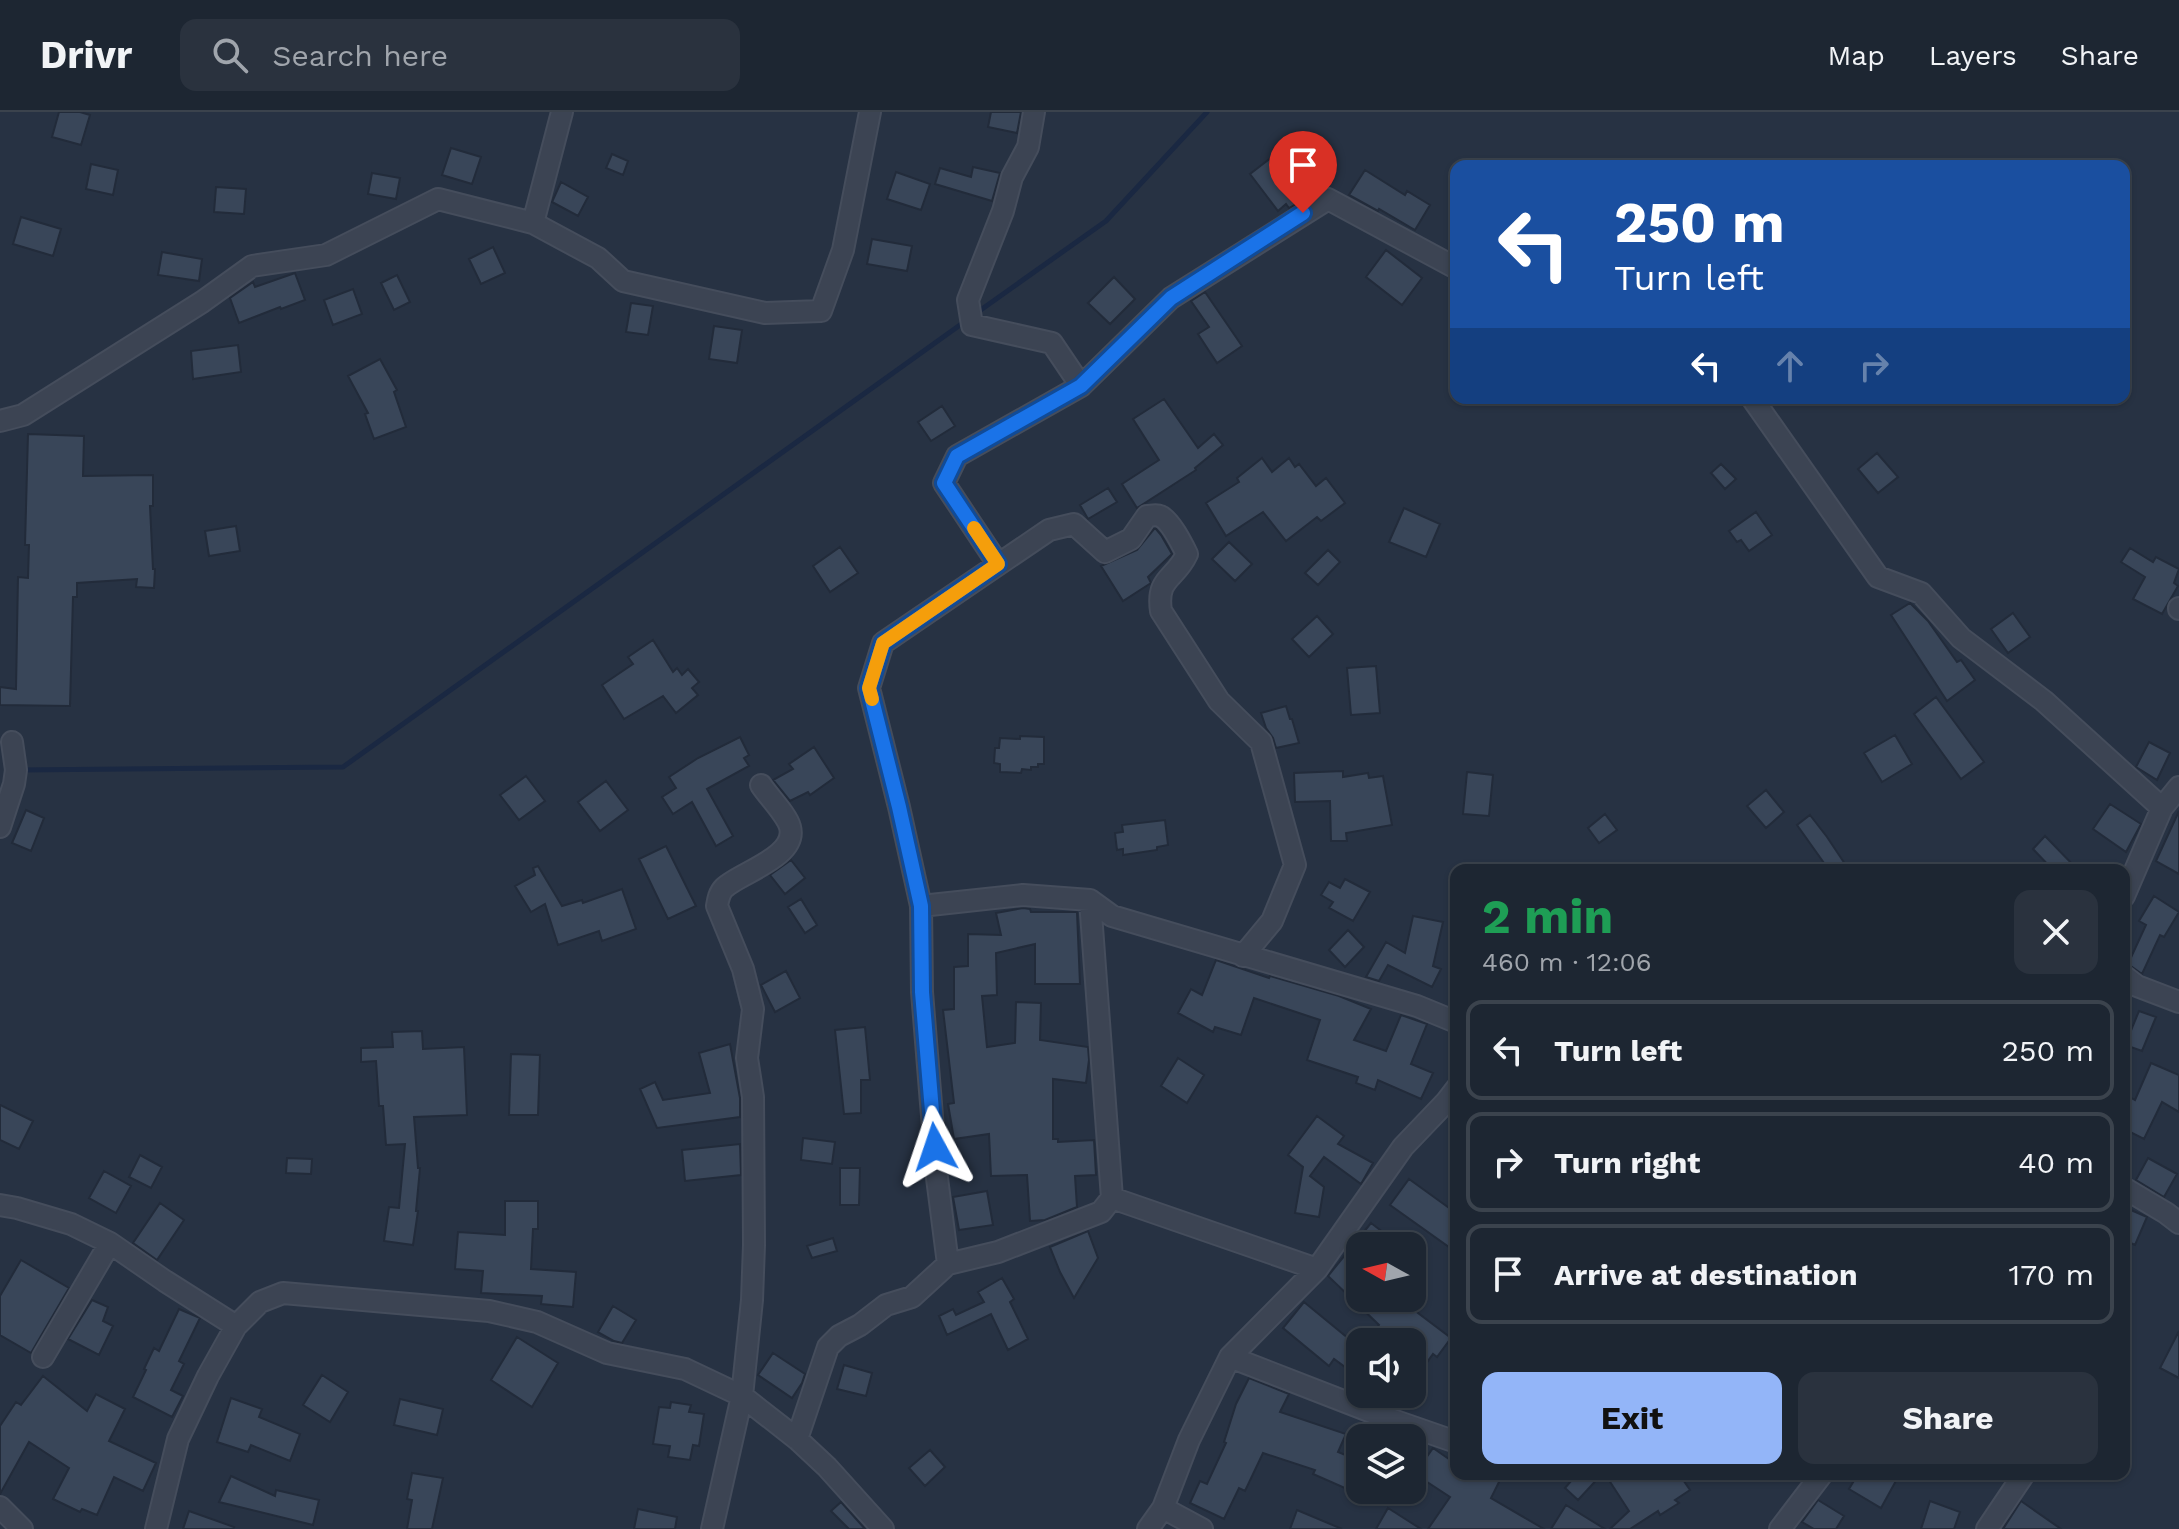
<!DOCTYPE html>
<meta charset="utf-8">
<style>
:root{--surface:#1d2632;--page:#2a323e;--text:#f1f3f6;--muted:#a0a5ac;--line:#3b434d;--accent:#93b5f8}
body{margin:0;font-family:"Work Sans",sans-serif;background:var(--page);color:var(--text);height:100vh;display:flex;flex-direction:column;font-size:30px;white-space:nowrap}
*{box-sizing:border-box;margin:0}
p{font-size:26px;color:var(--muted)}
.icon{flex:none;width:44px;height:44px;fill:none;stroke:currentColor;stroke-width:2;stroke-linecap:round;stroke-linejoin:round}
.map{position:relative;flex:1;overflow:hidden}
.sheet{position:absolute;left:1450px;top:752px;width:680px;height:616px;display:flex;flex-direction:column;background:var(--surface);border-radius:16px;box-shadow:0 2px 6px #0004,0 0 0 2px var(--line)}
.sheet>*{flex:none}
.hud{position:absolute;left:1450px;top:48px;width:680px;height:244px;border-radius:16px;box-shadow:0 2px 6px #0004,0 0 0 2px var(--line);background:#1a4fa0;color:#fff;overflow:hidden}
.needle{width:52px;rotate:278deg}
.tools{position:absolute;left:1346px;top:1120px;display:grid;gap:16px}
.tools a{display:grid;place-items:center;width:80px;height:80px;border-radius:16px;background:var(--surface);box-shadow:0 2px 6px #0004,0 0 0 2px var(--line);font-size:40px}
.pin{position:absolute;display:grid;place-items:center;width:68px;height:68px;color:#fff;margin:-82px -34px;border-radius:50% 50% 50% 0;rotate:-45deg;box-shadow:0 0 8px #0007}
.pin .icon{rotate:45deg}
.me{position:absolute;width:88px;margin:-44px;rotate:355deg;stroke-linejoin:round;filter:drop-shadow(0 0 6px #0008)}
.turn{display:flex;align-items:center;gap:28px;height:168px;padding:0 32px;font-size:36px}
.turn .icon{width:104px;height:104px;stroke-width:2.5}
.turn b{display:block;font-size:56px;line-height:68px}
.lanes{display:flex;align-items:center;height:76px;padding:0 32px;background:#0003;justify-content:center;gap:40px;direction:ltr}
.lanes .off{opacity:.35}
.round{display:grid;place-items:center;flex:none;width:84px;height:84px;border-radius:16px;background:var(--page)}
.overview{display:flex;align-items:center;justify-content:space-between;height:136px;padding:0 32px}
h1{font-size:48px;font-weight:700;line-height:60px;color:#1e9e55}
.button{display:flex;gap:16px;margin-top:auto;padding:16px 32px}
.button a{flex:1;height:92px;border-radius:16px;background:var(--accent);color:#111;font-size:32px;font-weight:700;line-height:92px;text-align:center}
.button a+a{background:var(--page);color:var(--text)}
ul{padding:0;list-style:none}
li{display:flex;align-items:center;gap:24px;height:100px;margin:0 16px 12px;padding:0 16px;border:4px solid var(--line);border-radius:16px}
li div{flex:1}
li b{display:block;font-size:30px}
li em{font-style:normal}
header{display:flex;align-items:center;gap:48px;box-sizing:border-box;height:112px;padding:0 40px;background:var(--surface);border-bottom:2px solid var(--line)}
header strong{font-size:38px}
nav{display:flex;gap:44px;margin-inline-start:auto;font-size:28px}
.search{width:560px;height:72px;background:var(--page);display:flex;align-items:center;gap:20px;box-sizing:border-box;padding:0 28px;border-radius:16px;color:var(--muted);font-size:30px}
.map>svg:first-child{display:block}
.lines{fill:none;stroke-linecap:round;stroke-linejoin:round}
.stream{stroke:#1a2842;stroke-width:5}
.building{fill:#394659;stroke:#222b3a;stroke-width:2}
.minor-casing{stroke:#454d5c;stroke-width:24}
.minor{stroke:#3c4453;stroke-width:20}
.route-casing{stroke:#114b97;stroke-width:20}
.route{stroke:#1a73e8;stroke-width:14}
.slow{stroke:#f59e0b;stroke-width:14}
</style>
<header>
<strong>Drivr</strong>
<div class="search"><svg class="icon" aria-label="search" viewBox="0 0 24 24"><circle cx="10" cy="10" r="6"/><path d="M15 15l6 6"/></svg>Search here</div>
<nav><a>Map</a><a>Layers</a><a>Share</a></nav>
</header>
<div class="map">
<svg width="2179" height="1417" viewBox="0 0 2179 1417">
<rect width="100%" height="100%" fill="#273243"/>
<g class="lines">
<path class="stream" d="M975 202 1106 109 1207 0
M20 658 343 655 967 208"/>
</g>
<path class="building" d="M59 0H80L90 3 81 33 52 25Z
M991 0H1021L1017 21 988 15Z
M451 36 481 45 472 72 442 63Z
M612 42 628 49 623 63 606 56Z
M1276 42 1304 78 1299 82 1303 88 1289 96 1286 92 1278 99 1250 62Z
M91 52 118 58 113 83 86 77Z
M973 55 1000 61 992 89 935 72 940 56 971 65Z
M1365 58 1405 83 1407 79 1430 93 1415 118 1379 97 1378 99 1349 83Z
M896 60 930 72 921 98 887 87Z
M372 61 400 66 396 87 368 82Z
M561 70 588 85 578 104 552 90Z
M216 75 246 77 244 102 214 100Z
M21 105 61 117 53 144 13 132Z
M872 127 912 134 907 159 867 152Z
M493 135 505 161 481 172 469 147Z
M1386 138 1422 166 1402 193 1366 165Z
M162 140 202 147 199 169 158 163Z
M295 161 305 188 281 197 280 195 239 211 230 186 253 170 255 175Z
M397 163 410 190 394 198 381 171Z
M1114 165 1135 187 1110 212 1088 191Z
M353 177 362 202 333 213 324 188Z
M1205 180 1242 234 1217 251 1198 222 1209 215 1191 189Z
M631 191 653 194 648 223 626 220Z
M714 214 742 218 737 251 709 247Z
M238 233 241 260 193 267 191 239Z
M380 247 397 278 394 280 406 315 374 327 365 302 368 301 348 264Z
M1164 287 1198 336 1214 322 1223 333 1195 356 1196 358 1137 396 1122 372 1159 348 1133 307Z
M942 294 955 314 931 329 918 310Z
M28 322 84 324 83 364 153 363V394H150L153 457H155L154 476 136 475 137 467 77 471V485H73L70 594 0 593V575L16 577 18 465 28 466 29 433H25Z
M1877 341 1898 365 1878 381 1858 357Z
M1262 346 1272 360 1289 346 1295 355 1299 352 1316 374 1326 366 1345 391 1321 409 1317 405 1286 429 1263 400 1226 424 1206 391 1239 370 1237 366Z
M1721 352 1736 367 1725 377 1711 361Z
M1108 376 1117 390 1088 407 1080 393Z
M1404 396 1440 412 1426 445 1389 430Z
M1756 400 1772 423 1749 439 1741 428 1737 430 1729 419Z
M236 414 240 439 209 444 205 419Z
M1154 417H1156L1161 423 1172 442 1148 465 1151 471 1123 489 1101 454 1137 438Z
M1229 430 1252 452 1235 469 1212 447Z
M840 435 858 461 830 480 813 454Z
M2130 436 2153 450 2156 445 2179 457 2174 471 2178 474 2162 502 2133 487 2145 465 2121 450Z
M1328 438 1340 450 1318 473 1305 461Z
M1910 491 1928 509 1957 550 1961 548 1975 568 1947 589 1891 503Z
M2013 501 2030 525 2008 541 1991 517Z
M1317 504 1333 522 1309 545 1292 527Z
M653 528 673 560 677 556 682 563 688 557 699 570 692 576 698 583 676 601 663 584 624 607 602 573 633 552 628 545Z
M1376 554 1380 601 1351 603 1347 556Z
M1936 585 1984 650 1961 667 1914 602Z
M1286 594 1290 607H1292L1299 631 1276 636 1273 626 1266 616 1261 601Z
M1895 623 1912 652 1882 670 1864 641Z
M1020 624 1044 625V652H1038V655H1031V658L1022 657 1021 661 1000 660V652L994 651 995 636H999L1000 626 1020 627Z
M740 625 749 643 744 646 749 654 707 677 733 724 716 734 692 690 673 702 662 685 676 676 669 665 698 646Z
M2149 630 2170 641 2157 668 2136 655Z
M814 635 834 666 810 683 808 680 790 689 773 668 793 657 789 652Z
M1343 659V665L1368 661 1369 666 1383 664 1392 713 1346 721 1347 729H1331L1330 689 1295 690 1294 661Z
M1467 660 1493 663 1489 704 1463 702Z
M526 664 545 689 519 708 500 683Z
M606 669 628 698 600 719 578 690Z
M1766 678 1784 700 1766 716 1747 694Z
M2110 692 2141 712 2126 740 2093 717Z
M26 698 44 706 31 739 12 731Z
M2179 699V762L2156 749Z
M1605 702 1617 718 1599 731 1588 716Z
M1810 703 1827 725 1849 758H1829L1797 713Z
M1165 708 1168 733 1157 735V738L1123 743V737L1117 738 1115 721 1123 720 1122 713Z
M2045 724 2078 758H2053L2033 737Z
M666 734 696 794 668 807 639 747Z
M791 748 805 766 785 782 770 763Z
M538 754 562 794 582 788 583 791 622 777 636 817 602 829 599 819 558 833 545 792 531 800 515 774 535 763 533 756Z
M1345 767 1370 780 1353 809 1329 796 1333 790 1321 783 1329 770 1340 776Z
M2154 784 2179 800 2164 825 2160 823 2142 862 2128 852 2146 813 2139 809Z
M801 787 817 813 805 821 788 795Z
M1023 796 1030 797 1031 800H1077L1080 872H1035V832L996 841 997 883 982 884 987 935 1015 931 1016 890 1041 891 1040 928 1088 935 1089 948 1086 971 1053 967V1027H1058V1030L1094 1028 1096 1063 1075 1064 1077 1095 1045 1108 1030 1109 1027 1063 991 1064 989 1022 954 1027 948 992 954 991 943 898 954 897V855L968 854V822L1001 823 996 801Z
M1413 804 1443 810 1433 854 1441 857 1432 875 1388 853 1379 869 1366 865 1386 830 1405 841Z
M1348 818 1364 835 1345 855 1329 838Z
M1216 848 1269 866 1270 864 1339 884 1371 897 1354 928 1386 939 1401 903 1427 912 1411 952 1433 961 1421 987 1378 968 1375 978 1356 971 1358 965 1307 948 1320 908 1254 886 1241 923 1215 915 1213 920 1178 901 1191 877 1202 883Z
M786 859 800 886 775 900 761 873Z
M2139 899 2156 905 2142 939 2125 933Z
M865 915 870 968H861V1001L844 1002 835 918Z
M422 919 423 937 464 935 467 1003 414 1005 418 1056H420L416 1099H418L413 1133 384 1129 389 1095 399 1096 405 1032 386 1033 383 994H379L376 949 361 950V936L393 935 392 920Z
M730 932 740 986V1005L657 1016 640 977 655 970 663 988 710 981 699 941Z
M511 942 540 943 538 1003H509Z
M1178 946 1204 963 1187 991 1161 974Z
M2151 951 2179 963V1000L2162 990 2144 1027 2124 1017V991L2128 984 2135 988Z
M0 993 33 1009 19 1037 0 1028Z
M1317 1004 1344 1024 1338 1032 1373 1051 1361 1072 1324 1045 1310 1064 1324 1075 1319 1105 1295 1101 1303 1055 1288 1043Z
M803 1026 835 1030 832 1052 801 1048Z
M740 1032 741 1063 685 1069 682 1038Z
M140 1043 162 1055 151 1076 129 1065Z
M287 1046 312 1047 311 1062 286 1061Z
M2148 1046 2177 1062 2164 1085 2136 1068Z
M840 1056H860L859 1093H840Z
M104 1059 131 1074 116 1101 89 1086Z
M1409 1067 1456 1101V1140L1390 1093Z
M987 1079 993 1113 959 1118 953 1085Z
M505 1089H538V1117H533L531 1157 576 1160 573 1195 541 1192 542 1184 481 1181 483 1159 455 1157 458 1120 505 1123Z
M160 1091 184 1108 157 1148 133 1131Z
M2124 1095 2147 1105 2135 1133 2124 1128Z
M1371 1111 1401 1134H1360V1186H1390L1398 1194 1402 1189 1451 1226 1437 1245 1433 1242 1425 1253 1412 1243V1230H1367L1379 1213 1328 1164Z
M1088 1119 1098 1146 1074 1186 1060 1160 1050 1135Z
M833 1126 837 1139 812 1146 807 1134Z
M21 1148 69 1176 31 1241 0 1223V1184Z
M1002 1166 1014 1187 1010 1190 1028 1227 1008 1238 991 1202 947 1223 939 1204 953 1197 956 1203 984 1190 978 1180Z
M92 1188 108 1195 103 1209 113 1214 99 1243 68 1227Z
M1304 1190 1360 1236V1266L1334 1247 1329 1254 1283 1216Z
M613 1194 636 1208 622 1231 614 1229 598 1220Z
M179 1197 200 1206 179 1249 184 1252 171 1278 183 1284 172 1305 133 1285 146 1258 144 1257 154 1236 159 1239Z
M2179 1219V1266L2160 1256Z
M517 1225 558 1251 532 1295 491 1268Z
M773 1241 805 1262 802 1271 792 1286 758 1263Z
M844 1253 872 1261 866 1284 837 1277Z
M322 1263 348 1280 330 1310 303 1293Z
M43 1264 87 1299 96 1282 125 1297 109 1329 156 1351 143 1379 114 1365 97 1403 82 1397 80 1400 53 1387 69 1356 29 1330 0 1382V1314L16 1290 21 1293Z
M1249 1266 1289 1282 1280 1300 1346 1322 1338 1340 1360 1349V1378L1349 1372 1347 1377 1313 1362 1315 1358 1263 1341 1245 1379 1239 1376 1224 1407 1190 1391 1200 1369 1207 1372 1226 1331 1224 1330 1236 1292Z
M231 1286 262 1297 259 1305 300 1322 290 1349 251 1333 248 1340 217 1330Z
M400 1287 443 1297 437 1323 394 1313Z
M671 1290 691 1293 689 1300 704 1302 699 1334 693 1333 690 1348 668 1345 670 1334 653 1332 659 1295 670 1296Z
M1433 1336 1456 1352V1362H1503L1491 1386 1544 1417H1428L1450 1385 1415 1362Z
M930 1338 945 1355 925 1374 909 1356Z
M412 1361 443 1366 432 1417H407L412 1388 407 1387Z
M1577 1362H1602L1578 1388 1565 1376Z
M1605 1362H1679L1690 1378 1675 1388 1679 1391 1660 1403 1658 1399 1630 1417H1610L1629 1399Z
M1858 1362H1888L1897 1367 1881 1396 1849 1377Z
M231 1364 275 1384 276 1378 319 1388 313 1413 219 1390Z
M1818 1388 1844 1404 1836 1417H1814L1802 1410Z
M1930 1389 1960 1400 1954 1417H1921Z
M2021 1389 2061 1417H2003Z
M841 1390 865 1417H849L831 1399Z
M1566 1393 1605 1417H1551Z
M1388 1396 1421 1417H1376Z
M638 1397 677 1405 675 1417H634Z
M1297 1398 1342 1417H1290Z
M189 1399 234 1415 233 1417H183Z"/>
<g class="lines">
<g class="minor-casing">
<path id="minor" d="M1034 0 1028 35 1012 65 1003 99 968 188 972 213 1052 231 1081 274
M533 111 562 0
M1752 286 1878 465 1921 481 1961 526 2044 589 2162 696 2124 784
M0 309 23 303 202 190 252 154 326 143 438 87 533 111 598 146 623 169 765 201 821 199 843 138 870 0
M998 452 944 371 957 344 1081 274 1171 186 1328 87 1456 156
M2179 496V497
M2162 696 2179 675
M0 715 14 672 16 658 12 630
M921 794 1023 783 1090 788 1112 804 1417 894 1456 910
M2124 864 2137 874 2179 890
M2124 1076 2166 1101 2179 1111
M1112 1086 1317 1157
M0 1093 17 1096 71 1112 110 1131 165 1169 236 1214
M948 1152 998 1140 1101 1100 1112 1086 1090 788
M43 1245 110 1131
M1230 1245 1387 1306 1456 1330
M797 1327 828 1235 839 1224 860 1213 886 1193 912 1185 948 1152 937 1066 922 880 921 794 899 695 869 576 883 531 1049 418 1074 412 1105 440 1131 427 1147 404C1151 404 1156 402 1160 404 1170 408 1182 432 1187 442 1175 468 1156 465 1161 499L1219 589 1261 630 1295 753 1272 809 1243 844
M0 1395 22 1417
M1163 1396 1202 1417
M156 1417 178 1327 208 1264 236 1214 260 1190 283 1181 489 1199 537 1210 607 1241 685 1257 742 1284 797 1327 827 1355 883 1417
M712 1417 742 1284 752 1188 754 1133 753 985 747 946 753 897 743 857 717 794C718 788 719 781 724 776 739 761 798 745 790 715 787 703 768 684 761 673
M1148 1417 1163 1396 1189 1328 1230 1245 1317 1157 1403 1035 1446 990 1456 977
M1780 1417 1822 1362
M1987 1417 2024 1362"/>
</g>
<use href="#minor" class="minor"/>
</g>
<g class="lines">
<g class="route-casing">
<path id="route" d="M935 1035 922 880 921 794 899 695 869 576 883 531 998 452 944 371 957 344 1081 274 1171 186 1303 101"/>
</g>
<use href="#route" class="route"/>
<path class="slow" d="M872 587 869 576 883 531 998 452 974 416"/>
</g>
</svg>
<div class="tools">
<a><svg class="needle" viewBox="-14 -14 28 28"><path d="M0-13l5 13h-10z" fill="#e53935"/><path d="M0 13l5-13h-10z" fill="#a0a5ac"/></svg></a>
<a><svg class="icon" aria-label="sound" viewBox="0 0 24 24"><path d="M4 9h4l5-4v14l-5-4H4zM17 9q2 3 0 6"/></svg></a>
<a><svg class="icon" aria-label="layers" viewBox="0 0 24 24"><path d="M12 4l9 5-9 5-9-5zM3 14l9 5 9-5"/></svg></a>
</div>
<div class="pin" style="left:1303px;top:101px;background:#d93025"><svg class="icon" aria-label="arrive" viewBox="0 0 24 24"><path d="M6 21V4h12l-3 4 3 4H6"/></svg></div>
<svg class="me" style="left:935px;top:1035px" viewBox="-20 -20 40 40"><path d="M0-17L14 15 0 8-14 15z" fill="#1a73e8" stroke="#fff" stroke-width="4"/></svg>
<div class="hud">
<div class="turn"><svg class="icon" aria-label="left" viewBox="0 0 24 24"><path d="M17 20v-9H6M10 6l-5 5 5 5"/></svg><div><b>250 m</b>Turn left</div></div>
<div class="lanes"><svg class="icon" aria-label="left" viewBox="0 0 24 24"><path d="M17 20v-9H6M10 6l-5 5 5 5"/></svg><svg class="icon off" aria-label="ahead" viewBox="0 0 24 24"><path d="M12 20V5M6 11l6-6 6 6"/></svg><svg class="icon off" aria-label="right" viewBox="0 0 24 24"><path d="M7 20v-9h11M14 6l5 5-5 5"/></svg></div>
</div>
<section class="sheet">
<div class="overview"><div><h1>2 min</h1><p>460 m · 12:06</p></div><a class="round"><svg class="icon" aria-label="close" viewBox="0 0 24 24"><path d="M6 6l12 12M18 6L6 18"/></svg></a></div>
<ul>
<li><svg class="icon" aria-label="left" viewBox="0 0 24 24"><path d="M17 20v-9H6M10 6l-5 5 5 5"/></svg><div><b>Turn left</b></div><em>250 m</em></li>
<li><svg class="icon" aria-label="right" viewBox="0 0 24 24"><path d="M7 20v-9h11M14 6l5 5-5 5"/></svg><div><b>Turn right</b></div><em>40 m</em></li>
<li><svg class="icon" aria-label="arrive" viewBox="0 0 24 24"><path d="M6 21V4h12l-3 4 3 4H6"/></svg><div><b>Arrive at destination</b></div><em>170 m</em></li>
</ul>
<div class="button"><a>Exit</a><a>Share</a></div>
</section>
</div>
